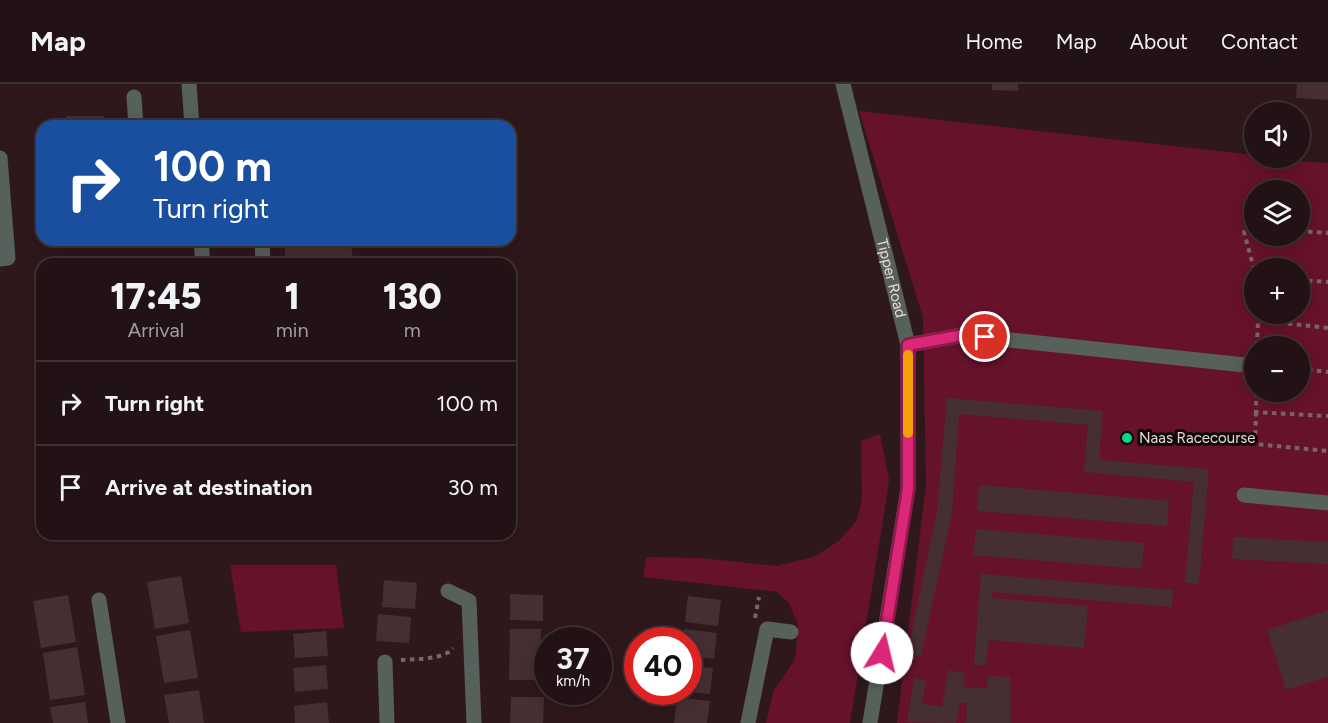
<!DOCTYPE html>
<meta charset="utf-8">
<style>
:root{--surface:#221215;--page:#2a1b1e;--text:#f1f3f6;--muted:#a29ea0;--line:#3f3234}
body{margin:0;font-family:Figtree,sans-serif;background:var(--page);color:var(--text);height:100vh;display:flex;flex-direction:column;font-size:22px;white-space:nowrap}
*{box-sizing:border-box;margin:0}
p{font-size:20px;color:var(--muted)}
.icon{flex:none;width:33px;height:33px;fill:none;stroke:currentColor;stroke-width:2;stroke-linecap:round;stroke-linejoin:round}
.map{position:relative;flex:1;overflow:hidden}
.side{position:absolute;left:36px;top:174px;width:480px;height:282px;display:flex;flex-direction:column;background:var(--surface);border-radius:18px;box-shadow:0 3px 15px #0003,0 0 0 2px var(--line)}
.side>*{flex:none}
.banner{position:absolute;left:36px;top:36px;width:480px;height:126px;border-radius:18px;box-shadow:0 3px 15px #0003,0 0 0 2px var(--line);background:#1a4fa0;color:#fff;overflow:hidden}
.buttons{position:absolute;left:1244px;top:18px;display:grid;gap:12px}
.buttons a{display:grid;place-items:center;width:66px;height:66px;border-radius:50%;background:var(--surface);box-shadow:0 3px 15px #0003,0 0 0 2px var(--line);font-size:30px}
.speed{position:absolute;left:534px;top:543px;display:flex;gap:12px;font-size:30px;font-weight:700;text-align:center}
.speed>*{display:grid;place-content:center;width:78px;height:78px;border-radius:50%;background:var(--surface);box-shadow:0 3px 15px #0003,0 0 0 2px var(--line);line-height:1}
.speed small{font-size:15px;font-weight:400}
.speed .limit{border:9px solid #d22;background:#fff;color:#111}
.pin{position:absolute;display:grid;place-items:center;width:51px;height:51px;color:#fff;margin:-26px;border:3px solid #fff;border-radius:50%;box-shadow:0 2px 6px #0007}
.me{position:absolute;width:66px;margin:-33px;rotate:9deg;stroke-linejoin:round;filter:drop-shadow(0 0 4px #0008)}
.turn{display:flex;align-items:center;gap:21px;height:126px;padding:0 18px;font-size:27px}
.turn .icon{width:78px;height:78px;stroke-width:2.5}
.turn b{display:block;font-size:42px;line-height:51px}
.eta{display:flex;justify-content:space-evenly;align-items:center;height:102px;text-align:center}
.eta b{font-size:36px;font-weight:800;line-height:42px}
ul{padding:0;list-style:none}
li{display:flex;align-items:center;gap:18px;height:84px;padding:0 18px;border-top:2px solid var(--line)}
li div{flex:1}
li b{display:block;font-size:22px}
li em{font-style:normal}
header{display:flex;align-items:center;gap:36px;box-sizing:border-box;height:84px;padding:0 30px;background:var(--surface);border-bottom:2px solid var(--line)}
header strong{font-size:28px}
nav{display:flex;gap:33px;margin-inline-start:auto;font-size:21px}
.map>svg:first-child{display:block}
.green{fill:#66122b;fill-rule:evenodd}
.building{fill:#462f33}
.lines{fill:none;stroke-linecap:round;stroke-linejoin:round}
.path{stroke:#796569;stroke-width:4;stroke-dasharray:4.5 4.5;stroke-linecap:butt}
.minor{stroke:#57615b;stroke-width:15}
.route-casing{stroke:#8e194d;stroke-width:15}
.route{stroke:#db2777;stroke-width:10}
.slow{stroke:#f59e0b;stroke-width:10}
.poi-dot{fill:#00d98c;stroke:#100708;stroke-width:2}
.labels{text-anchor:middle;stroke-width:6;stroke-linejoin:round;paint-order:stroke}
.street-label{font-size:15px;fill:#e9d9db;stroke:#100708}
.poi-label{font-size:15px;fill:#e9d9db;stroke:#100708;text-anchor:start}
</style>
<header>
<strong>Map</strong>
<nav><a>Home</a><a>Map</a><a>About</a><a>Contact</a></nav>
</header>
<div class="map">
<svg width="1328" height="639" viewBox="0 0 1328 639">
<rect width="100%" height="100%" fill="#2e181c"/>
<path class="green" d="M859 27 1254 71V74L1328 79V639H897L926 400 923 233ZM1254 106H1299V152H1254ZM1254 184H1299V230H1254ZM1254 262H1299V308H1254Z
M880 350 889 396 887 411 850 639H766L773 608 795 575 797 557 798 540 789 519 777 508 643 493 646 473 701 474 777 482 816 472 840 456 857 436 862 415 861 357Z
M230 481H336L344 544 241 548Z"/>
<path class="building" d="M992 0H1018V7L992 6Z
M1297 0H1328V16L1296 14Z
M66 32H104V42H66Z
M284 156H351L353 180H286Z
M947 314 1103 327 1099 376 1209 385 1199 500 1185 499 1194 398 1084 388 1088 341 959 330 952 429 921 572 907 570 937 428Z
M979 401 1169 417 1167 442 977 427Z
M976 445 1144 459 1142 485 973 471Z
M1233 453 1328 458V480L1232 475Z
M981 490 1173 506 1172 523 992 508V514L1088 522 1084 564 989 556 986 582 974 580Z
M181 492 189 539 155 545 147 498Z
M384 496 417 499 415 525 382 523Z
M510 510 543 511V537L510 536Z
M68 511 76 558 41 564 33 517Z
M688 512 721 516 718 542 685 538Z
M1328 526V593L1286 606 1267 546Z
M378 530 411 533 409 559 376 557Z
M510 545H541L540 596H509Z
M684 545 717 549 714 575 688 572V556H683Z
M190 546 198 594 164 599 156 552Z
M326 547 328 572 295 574 293 550Z
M77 563 85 611 50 616 43 569Z
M326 581 328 605 295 608 293 584Z
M688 582 713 584 710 610 688 608Z
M948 586 965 589 963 603 987 604 988 592 1010 593 1011 639H966L967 619H960L956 639 907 638 914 594 926 596 922 620 942 623Z
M199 606 204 639H169L164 611Z
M511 613H544L543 639H510Z
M677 613 710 617 707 639H674Z
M85 618 88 639H53L50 623Z
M327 618 329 639H295L294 622Z"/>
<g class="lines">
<path class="path" d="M1254 146 1244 148 1254 185
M1299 147 1328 149
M1299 196 1328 198
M1258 230V236L1328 244
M1257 262 1258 236
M1299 285 1328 288
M1256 308V328L1328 332
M1256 328 1255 360 1328 367
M755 534 759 513
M401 576C415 575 444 576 453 564"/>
<g class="minor">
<path d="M189 0 192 42"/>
<path id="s1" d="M843 0 908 261V405L870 639"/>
<path d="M134 13 136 42"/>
<path d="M0 74 8 174 0 175"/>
<path d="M201 156 203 180"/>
<path d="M262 156 263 180"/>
<path d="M908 261 963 251 1254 282"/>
<path d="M1244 411 1328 419"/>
<path d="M448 507 469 517 474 639"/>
<path d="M99 516 118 639"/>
<path d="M385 578 387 639"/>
<path d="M748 639 767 545 791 548"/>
</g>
</g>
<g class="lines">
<g class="route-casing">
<path id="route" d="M882 569 908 405V261L963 251 985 253"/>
</g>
<use href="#route" class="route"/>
<path class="slow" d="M908 271V349"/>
</g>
<circle class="poi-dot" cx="1127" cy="354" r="6"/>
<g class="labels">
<g class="street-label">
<text dy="5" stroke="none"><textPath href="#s1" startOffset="200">Tipper Road</textPath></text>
</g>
<g class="poi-label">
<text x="1139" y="359">Naas Racecourse</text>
</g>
</g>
</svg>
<div class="buttons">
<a><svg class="icon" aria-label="sound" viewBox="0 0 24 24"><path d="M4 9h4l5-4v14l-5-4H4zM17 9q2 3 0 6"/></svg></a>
<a><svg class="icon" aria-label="layers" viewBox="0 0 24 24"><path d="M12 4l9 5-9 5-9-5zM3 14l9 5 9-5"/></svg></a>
<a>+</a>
<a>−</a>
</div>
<div class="speed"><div>37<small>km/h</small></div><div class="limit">40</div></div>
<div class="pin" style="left:985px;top:253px;background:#d93025"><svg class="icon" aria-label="arrive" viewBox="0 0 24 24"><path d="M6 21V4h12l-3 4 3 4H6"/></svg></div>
<svg class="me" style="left:882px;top:569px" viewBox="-20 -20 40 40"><circle r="19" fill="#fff"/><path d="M0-13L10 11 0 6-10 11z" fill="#db2777"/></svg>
<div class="banner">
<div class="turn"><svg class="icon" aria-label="right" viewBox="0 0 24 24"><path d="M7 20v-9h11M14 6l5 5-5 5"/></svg><div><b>100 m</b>Turn right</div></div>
</div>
<section class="side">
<div class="eta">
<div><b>17:45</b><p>Arrival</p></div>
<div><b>1</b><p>min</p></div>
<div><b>130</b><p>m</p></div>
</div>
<ul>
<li><svg class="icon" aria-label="right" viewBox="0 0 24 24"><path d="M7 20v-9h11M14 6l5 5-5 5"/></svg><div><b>Turn right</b></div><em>100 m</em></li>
<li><svg class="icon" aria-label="arrive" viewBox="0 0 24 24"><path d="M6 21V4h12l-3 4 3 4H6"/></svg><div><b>Arrive at destination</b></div><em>30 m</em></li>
</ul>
</section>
</div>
